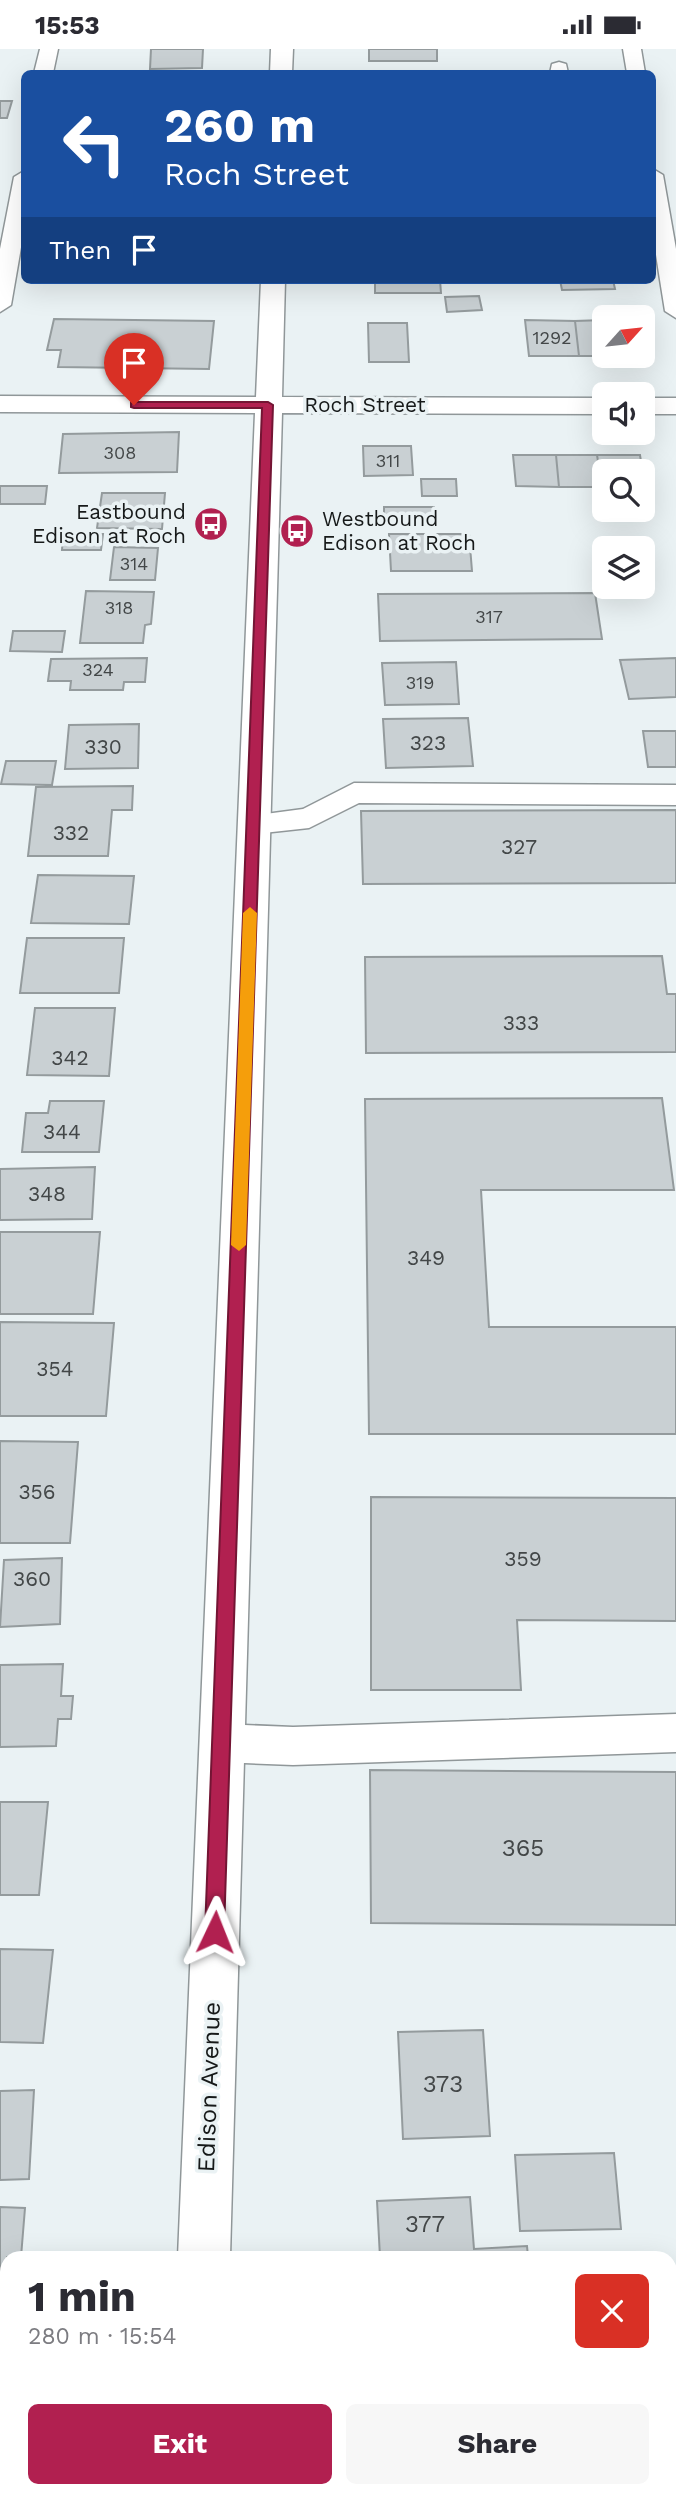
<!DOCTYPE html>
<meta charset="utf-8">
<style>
:root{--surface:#fff;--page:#f7f7f7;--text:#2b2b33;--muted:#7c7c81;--accent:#b12050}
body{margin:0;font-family:"Work Sans",sans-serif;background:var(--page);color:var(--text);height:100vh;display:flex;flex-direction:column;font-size:26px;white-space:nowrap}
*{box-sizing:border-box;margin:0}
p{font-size:23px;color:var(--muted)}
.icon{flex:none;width:38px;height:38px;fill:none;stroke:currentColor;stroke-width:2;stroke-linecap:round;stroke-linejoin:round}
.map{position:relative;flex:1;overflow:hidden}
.details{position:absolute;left:0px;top:2202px;width:677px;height:247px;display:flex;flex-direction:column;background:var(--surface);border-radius:21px 21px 0 0;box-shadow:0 7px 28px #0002}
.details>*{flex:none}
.guide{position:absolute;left:21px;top:21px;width:635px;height:214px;border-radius:10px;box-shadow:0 7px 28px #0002;background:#1a4fa0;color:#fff;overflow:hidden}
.needle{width:46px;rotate:63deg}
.controls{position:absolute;left:592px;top:256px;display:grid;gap:14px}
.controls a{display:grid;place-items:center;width:63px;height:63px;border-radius:10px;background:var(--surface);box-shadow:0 7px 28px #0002;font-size:35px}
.pin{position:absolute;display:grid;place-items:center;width:60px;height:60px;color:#fff;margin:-72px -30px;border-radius:50% 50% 50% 0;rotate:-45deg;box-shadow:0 0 7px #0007}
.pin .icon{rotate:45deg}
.me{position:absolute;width:77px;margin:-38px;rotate:2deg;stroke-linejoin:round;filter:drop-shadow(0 0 5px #0008)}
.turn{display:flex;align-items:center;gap:24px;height:147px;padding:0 28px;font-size:32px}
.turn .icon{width:91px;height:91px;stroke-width:2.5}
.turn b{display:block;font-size:49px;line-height:60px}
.then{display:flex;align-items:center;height:66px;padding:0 28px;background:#0003;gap:14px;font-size:26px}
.round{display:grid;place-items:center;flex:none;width:74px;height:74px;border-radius:10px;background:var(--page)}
.summary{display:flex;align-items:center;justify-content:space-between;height:119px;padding:0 28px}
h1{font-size:42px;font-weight:700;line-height:52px}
.primary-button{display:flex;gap:14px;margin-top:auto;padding:14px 28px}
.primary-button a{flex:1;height:80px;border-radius:10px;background:var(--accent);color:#fff;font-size:28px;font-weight:700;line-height:80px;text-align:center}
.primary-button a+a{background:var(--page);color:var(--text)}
.status{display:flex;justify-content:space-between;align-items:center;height:49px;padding:0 35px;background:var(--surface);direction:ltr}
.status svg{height:19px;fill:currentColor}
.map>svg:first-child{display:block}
.building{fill:#c9d0d3;stroke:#949b9d;stroke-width:2}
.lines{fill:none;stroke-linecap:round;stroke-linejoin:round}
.lane-casing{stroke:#909799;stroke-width:3}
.street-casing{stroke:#909799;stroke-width:3}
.lane{fill:#fff;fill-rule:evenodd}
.street{fill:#fff;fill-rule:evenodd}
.route{fill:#b12050;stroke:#731534;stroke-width:2}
.slow{fill:#f59e0b}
.labels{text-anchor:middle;stroke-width:7;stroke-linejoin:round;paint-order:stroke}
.far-number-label{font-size:18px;fill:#434748}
.far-street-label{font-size:21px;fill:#161919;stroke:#eaf2f4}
.far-poi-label{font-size:21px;fill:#161919;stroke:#eaf2f4;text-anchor:end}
.number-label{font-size:21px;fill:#434748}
.near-number-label{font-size:24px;fill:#434748}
.street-label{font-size:24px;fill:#161919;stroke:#eaf2f4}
</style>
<div class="status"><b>15:53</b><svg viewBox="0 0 49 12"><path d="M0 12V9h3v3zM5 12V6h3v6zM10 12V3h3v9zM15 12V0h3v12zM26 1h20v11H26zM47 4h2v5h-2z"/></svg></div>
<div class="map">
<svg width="676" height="2447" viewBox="0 0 676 2447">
<rect width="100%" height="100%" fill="#eaf2f4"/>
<path class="building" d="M151 0H203L202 19 150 20Z
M369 0H437V12H369Z
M0 52H12L7 69H0Z
M375 231H440L441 244H375Z
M560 231H613L615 240 562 241Z
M479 247 482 261 447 263 445 248Z
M54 270 214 272 209 320 58 318 61 301H47Z
M525 271 575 272 579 307H529Z
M604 271V306L629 307H579L575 272Z
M368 274H407L409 313H369Z
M179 383 177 423 59 424 63 385Z
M363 397H411L413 426 364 427Z
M513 406H556L559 438 516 437Z
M556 406H597L602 438H559Z
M597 406H640L645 438H642V422H604L602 438Z
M421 430H456L457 447H422Z
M0 437H47L45 455H0Z
M102 444H165L162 480 97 479Z
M384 458H434V474H384Z
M103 485 101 501H62L63 486Z
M389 485H469L472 522H391Z
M114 498 158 499 155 531H110Z
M86 542 154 543 151 575 145 576 143 594H80Z
M595 544 602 590 380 592 378 545Z
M13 582H65L62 603 10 602Z
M147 609 145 633H124L123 641H70L71 632H48L51 610Z
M676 609V648L629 650 620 611Z
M456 613 459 655 385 656 382 614Z
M468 669 473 717 386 719 383 670Z
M139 675 138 719 65 720 69 676Z
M643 682H676V718H648Z
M6 712H56L52 736 1 735Z
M133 737 132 761H112L108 807H28L36 738Z
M676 761V834L363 835 361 762Z
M38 826 134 827 129 875 31 874Z
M27 889H124L119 944H20Z
M662 907 667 945H676V1003L366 1004 365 908Z
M35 959H115L109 1027 27 1026Z
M662 1049 674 1141H481L489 1278H676V1385H369L365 1050Z
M50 1052H104L99 1103H22L26 1064H48Z
M95 1118 92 1170 0 1171V1120Z
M0 1183H100L93 1265H0Z
M0 1273 114 1274 106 1367H0Z
M0 1392 78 1393 70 1494H0Z
M371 1448 676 1449V1572L517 1571 521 1641H371Z
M62 1509 60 1575 0 1578 4 1511Z
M63 1615 61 1647H73L71 1670H58L56 1697 0 1698V1616Z
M370 1721 676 1723V1876L371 1874Z
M0 1753H48L39 1846H0Z
M0 1900 53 1901 43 1994 0 1993Z
M483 1981 490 2087 403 2090 398 1983Z
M34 2041 29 2130 0 2131V2042Z
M614 2104 621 2180 520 2182 515 2106Z
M470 2148 474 2200 527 2197 528 2208H380L377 2152Z
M0 2158 25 2159 21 2208H7V2309L0 2308Z
M434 2441H584V2447H434Z"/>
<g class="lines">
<g class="lane-casing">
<path id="lane" d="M40 0H58L53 24H34Z
M623 0H641L645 24H627Z
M559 13 566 15 568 24H550L552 15Z
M653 120 663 126 676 200V269L665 262 653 187Z
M24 122V181L11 256 0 263V200L14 128Z
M354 734 676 736V756L359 754 309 779 253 785 243 782 239 775 243 768 303 760Z
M676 1665V1703L293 1716 221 1713 207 1708 202 1694 207 1680 221 1675 293 1678Z"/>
</g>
<g class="street-casing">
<path id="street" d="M271 0H293L292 24H270Z
M261 231H285L282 348 604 349V365L282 364 230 2208H178L255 364 0 363V347L256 348Z
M642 349H676V365H642Z
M168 2441H224L223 2447H167Z"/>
</g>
<use href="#lane" class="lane"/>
<use href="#street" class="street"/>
</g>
<path class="route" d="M131 353H268L273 356 224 1883 222 1890 215 1893 208 1890 205 1883 262 359H134L131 358Z"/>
<path class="slow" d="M250 858 257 864 246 1196 239 1202 231 1196 243 864Z"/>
<defs>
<g id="bus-disc" transform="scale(1.75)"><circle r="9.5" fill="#b12050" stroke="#eaf2f4"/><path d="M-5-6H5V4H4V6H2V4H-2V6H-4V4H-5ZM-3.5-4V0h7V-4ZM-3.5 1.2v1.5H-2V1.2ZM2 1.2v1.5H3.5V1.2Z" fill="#fff"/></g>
</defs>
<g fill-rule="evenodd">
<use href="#bus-disc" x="211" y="475"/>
<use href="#bus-disc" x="297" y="482"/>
</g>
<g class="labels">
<g class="far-number-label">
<text x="552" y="295">1292</text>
<text x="120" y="410">308</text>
<text x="388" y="418">311</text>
<text x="134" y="521">314</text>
<text x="119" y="565">318</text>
<text x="489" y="574">317</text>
<text x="98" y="627">324</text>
<text x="420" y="640">319</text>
</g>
<g class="far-street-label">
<text x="365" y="363">Roch Street</text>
</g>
<g class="far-poi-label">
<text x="186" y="470">Eastbound<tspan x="186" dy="24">Edison at Roch</tspan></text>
<text x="322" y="477" text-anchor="start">Westbound<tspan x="322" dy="24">Edison at Roch</tspan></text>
</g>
<g class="number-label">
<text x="428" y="701">323</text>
<text x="103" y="705">330</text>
<text x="71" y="791">332</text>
<text x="519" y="805">327</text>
<text x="521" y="981">333</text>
<text x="70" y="1016">342</text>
<text x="62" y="1090">344</text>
<text x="47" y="1152">348</text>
<text x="426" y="1216">349</text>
<text x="55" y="1327">354</text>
<text x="37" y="1450">356</text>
<text x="523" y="1517">359</text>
<text x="32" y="1537">360</text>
</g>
<g class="near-number-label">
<text x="523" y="1807">365</text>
<text x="443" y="2043">373</text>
<text x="425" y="2183">377</text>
</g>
<g class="street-label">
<text transform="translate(209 2038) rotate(-88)" y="8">Edison Avenue</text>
</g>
</g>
</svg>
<div class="controls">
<a><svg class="needle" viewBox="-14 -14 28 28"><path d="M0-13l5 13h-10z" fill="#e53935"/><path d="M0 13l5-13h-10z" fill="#7c7c81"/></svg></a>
<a><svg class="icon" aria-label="sound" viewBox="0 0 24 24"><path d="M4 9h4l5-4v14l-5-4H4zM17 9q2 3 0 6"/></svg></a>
<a><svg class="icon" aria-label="search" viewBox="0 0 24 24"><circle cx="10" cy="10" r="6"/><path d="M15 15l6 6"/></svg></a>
<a><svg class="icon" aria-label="layers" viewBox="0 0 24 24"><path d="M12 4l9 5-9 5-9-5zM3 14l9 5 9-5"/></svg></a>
</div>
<div class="pin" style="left:134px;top:356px;background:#d93025"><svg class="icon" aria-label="arrive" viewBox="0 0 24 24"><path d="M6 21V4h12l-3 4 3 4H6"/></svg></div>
<svg class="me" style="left:215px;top:1883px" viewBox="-20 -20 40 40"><path d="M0-17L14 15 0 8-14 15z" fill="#b12050" stroke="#fff" stroke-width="4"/></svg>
<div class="guide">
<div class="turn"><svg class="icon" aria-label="left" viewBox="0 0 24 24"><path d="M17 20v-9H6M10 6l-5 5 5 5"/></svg><div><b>260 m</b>Roch Street</div></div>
<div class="then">Then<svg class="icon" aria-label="arrive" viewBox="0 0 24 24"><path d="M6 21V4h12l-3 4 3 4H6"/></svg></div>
</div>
<section class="details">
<div class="summary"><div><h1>1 min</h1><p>280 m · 15:54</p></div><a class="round" style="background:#d93025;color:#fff"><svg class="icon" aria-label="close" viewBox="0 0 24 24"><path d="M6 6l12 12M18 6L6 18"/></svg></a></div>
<div class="primary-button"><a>Exit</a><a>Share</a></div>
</section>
</div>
